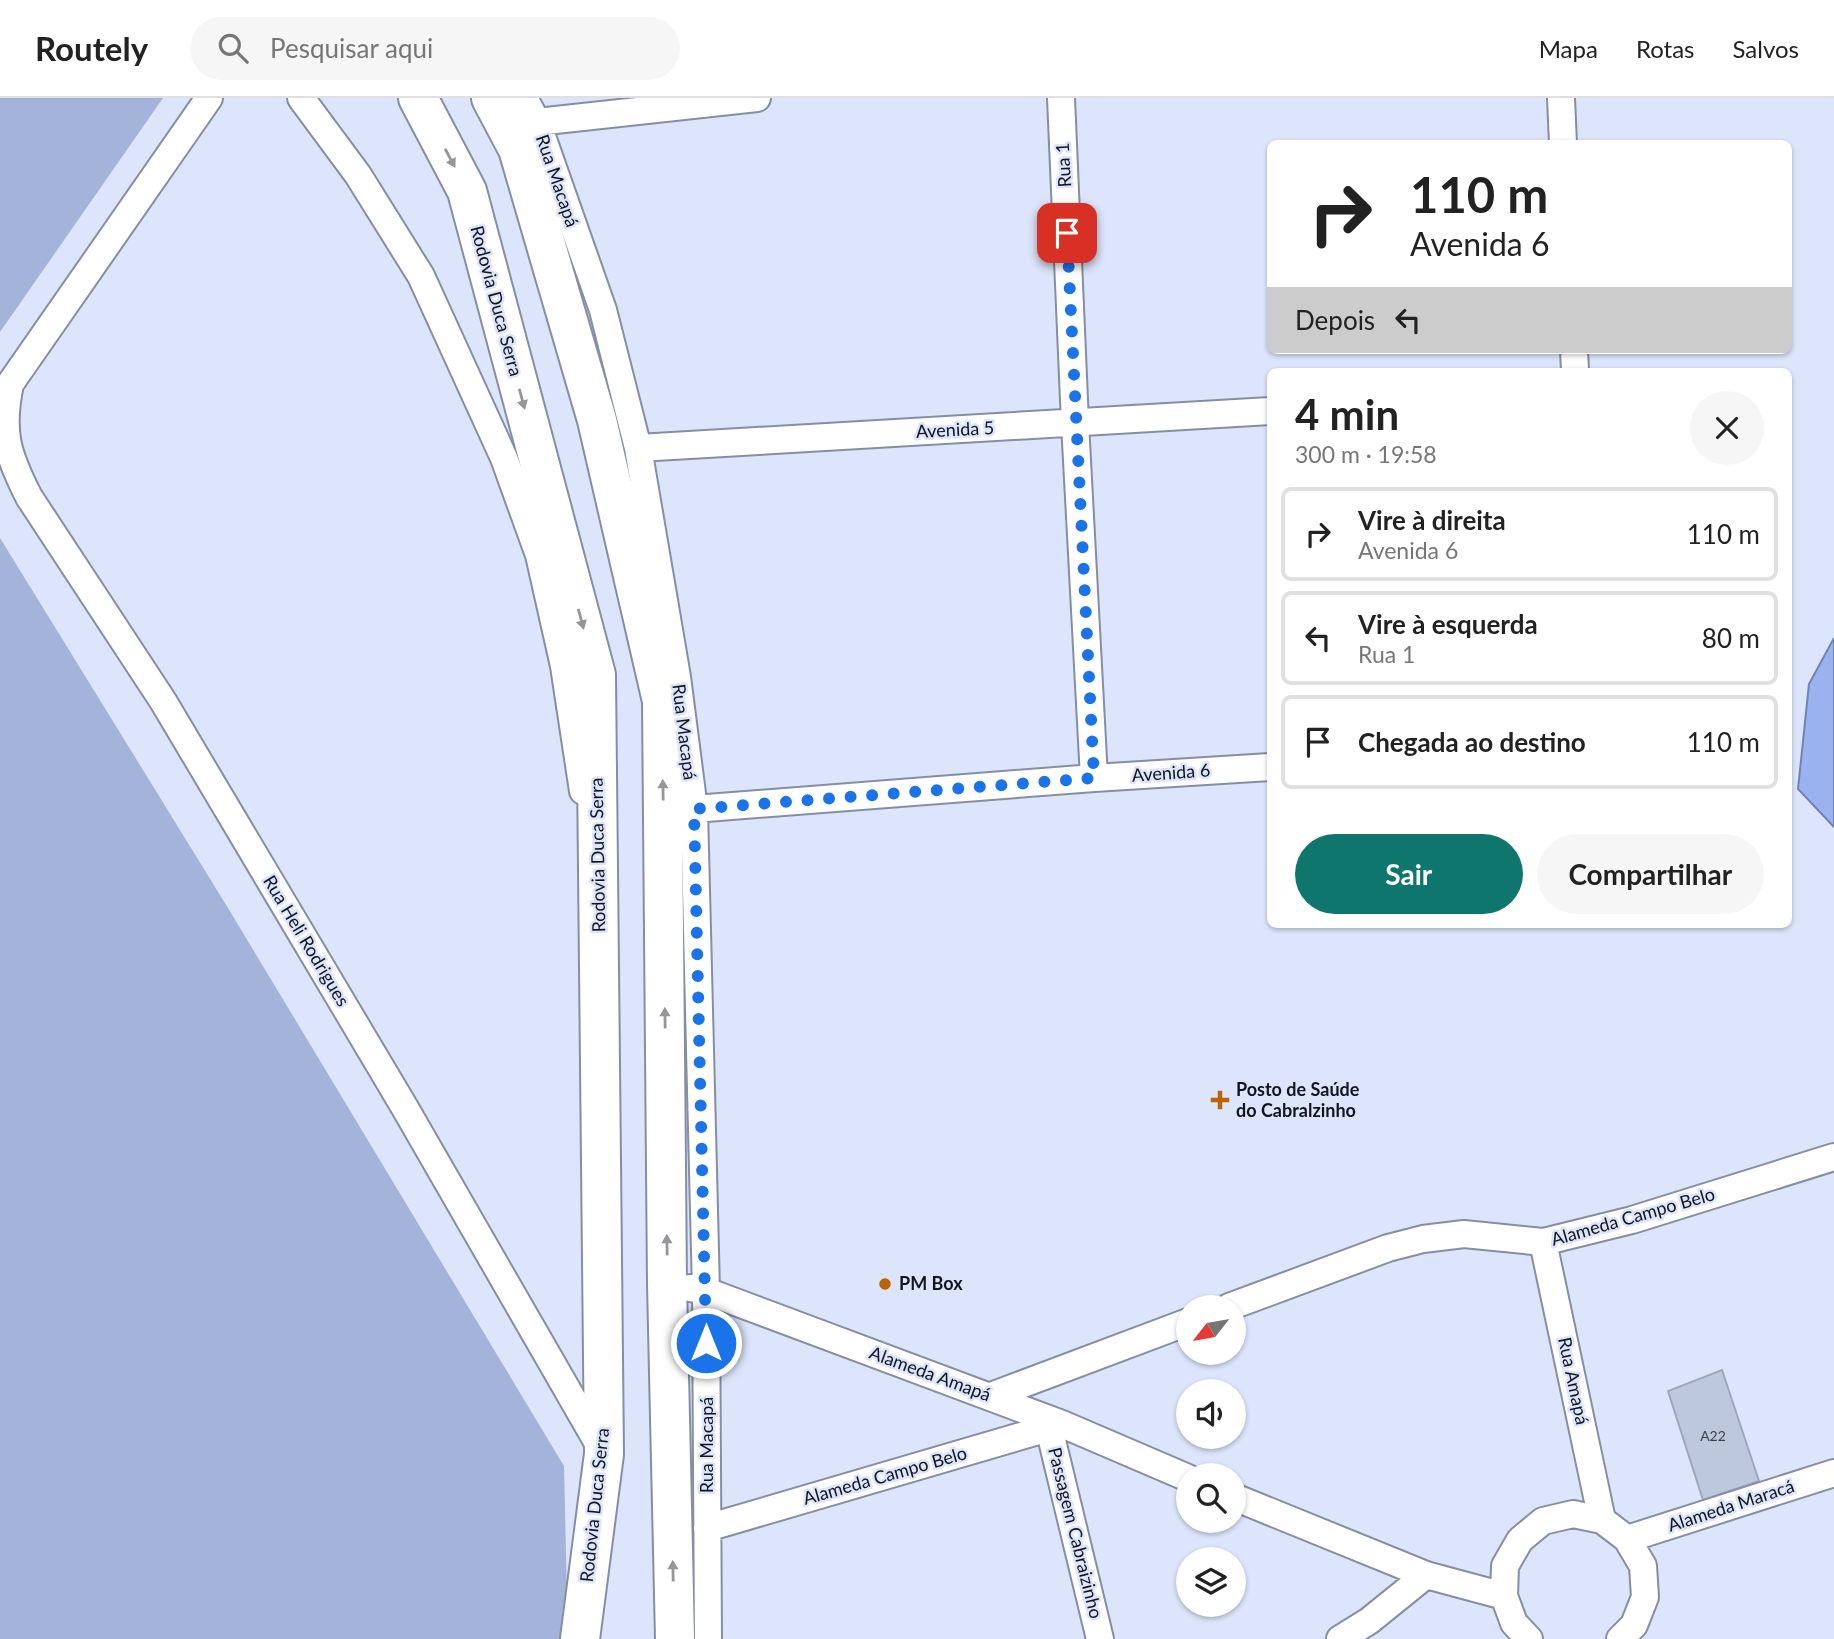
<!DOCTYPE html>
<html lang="pt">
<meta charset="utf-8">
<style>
:root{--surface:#fff;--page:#f6f6f6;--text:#222;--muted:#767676;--line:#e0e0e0;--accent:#0f766e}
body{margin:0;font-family:Lato,sans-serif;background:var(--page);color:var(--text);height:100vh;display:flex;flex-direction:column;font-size:26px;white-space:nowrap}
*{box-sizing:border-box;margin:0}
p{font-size:23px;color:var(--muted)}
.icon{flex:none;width:38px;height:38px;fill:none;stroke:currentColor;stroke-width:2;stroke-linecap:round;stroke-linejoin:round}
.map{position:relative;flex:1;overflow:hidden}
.details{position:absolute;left:1267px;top:270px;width:525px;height:560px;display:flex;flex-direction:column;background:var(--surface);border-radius:10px;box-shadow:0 2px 5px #0004}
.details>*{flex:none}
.hud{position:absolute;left:1267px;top:42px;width:525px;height:214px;border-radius:10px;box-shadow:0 2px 5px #0004;background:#fff;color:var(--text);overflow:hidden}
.needle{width:46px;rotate:239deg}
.fabs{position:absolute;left:1176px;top:1197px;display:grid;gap:14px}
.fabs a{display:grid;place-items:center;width:70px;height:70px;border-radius:50%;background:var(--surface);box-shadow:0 2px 5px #0004;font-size:35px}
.pin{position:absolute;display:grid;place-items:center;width:60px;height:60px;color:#fff;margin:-30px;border-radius:14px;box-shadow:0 4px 10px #0006}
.me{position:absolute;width:77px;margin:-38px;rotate:0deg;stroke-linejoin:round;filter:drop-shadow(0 0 5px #0008)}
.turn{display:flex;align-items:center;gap:24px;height:147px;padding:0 28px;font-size:32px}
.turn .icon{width:91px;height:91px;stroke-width:2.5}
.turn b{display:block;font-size:49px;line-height:60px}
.then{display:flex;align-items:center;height:66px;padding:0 28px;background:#0003;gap:14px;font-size:26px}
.round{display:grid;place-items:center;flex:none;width:74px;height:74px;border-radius:37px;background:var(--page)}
.overview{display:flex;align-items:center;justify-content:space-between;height:119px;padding:0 28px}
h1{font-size:42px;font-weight:700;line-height:52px}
.cta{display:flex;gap:14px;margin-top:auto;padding:14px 28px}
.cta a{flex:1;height:80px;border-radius:42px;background:var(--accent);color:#fff;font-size:28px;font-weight:700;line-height:80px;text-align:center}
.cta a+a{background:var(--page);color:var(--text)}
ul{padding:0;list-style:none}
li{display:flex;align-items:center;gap:21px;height:94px;margin:0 14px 10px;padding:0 14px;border:4px solid var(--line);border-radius:10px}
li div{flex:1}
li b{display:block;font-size:26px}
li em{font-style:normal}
header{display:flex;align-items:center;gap:42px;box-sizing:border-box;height:98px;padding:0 35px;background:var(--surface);border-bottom:2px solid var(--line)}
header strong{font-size:33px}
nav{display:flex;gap:38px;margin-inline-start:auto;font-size:24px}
.search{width:490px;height:63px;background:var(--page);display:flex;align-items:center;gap:18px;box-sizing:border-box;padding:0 24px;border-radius:38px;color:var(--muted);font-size:26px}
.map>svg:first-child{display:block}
.green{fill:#a3b3d9}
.water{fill:#9ab2ef;stroke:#7183b0;stroke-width:2}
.building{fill:#bec8dd;stroke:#9ea7bc;stroke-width:2}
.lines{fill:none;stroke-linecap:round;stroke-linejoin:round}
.street-casing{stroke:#858ea2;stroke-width:30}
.primary-casing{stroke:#858ea2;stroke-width:42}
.street{stroke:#fff;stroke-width:26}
.primary{stroke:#fff;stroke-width:38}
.oneway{fill:#949699}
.route{stroke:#1a73e8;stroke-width:12;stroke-dasharray:0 21.6}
.poi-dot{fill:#bd6400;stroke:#dce5fc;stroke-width:2.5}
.labels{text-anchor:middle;stroke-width:5;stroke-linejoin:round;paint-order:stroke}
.number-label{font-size:14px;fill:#3d424d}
.street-label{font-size:18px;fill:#12151d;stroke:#dce5fc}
.poi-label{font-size:18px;font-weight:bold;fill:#12151d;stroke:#dce5fc;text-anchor:start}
</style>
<header>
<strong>Routely</strong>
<div class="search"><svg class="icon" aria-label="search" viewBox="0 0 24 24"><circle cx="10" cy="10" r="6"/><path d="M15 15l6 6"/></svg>Pesquisar aqui</div>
<nav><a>Mapa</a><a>Rotas</a><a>Salvos</a></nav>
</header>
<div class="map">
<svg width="1834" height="1541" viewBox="0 0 1834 1541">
<rect width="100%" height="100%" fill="#dce5fc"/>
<path class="green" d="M0 0H163L0 234Z
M0 440 228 810 564 1368 568 1541H0Z"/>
<path class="water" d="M1834 540V729L1798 691 1809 586Z"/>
<path class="building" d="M1722 1272 1759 1383 1703 1402 1668 1293Z"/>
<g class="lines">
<g class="street-casing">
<path id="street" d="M209 0 10 286C0 334 7 356 29 399L163 603 405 1010 602 1352
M301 0 358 77 421 178 504 360 539 457 564 568 583 693
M524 0 537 24 603 212 638 350 677 579 694 711 706 1193 708 1541
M1061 0 1075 325 1094 680
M1561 0 1563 46
M537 24 757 0
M1574 252 1575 273
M638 350 1270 313
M694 711 1094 680 1270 669
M1543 1144 1602 1422
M690 1190 706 1193 1062 1326 1188 1380
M1229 1209 1388 1150 1423 1141 1464 1136 1543 1144 1632 1122 1834 1059
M991 1298 1188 1224
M1049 1330 1100 1541
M1234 1399 1426 1477 1504 1498
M707 1430 1062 1326
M1627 1441 1834 1375
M1340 1541 1369 1523 1426 1477
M1529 1541 1514 1525 1504 1498 1505 1468 1520 1442 1543 1423 1573 1416 1602 1422 1627 1441 1643 1468 1645 1499 1634 1527 1620 1541"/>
</g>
<g class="primary-casing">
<path id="primary" d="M418 0 467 93 596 577 604 1356 580 1541
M491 0 518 51 597 322 662 603 667 1186 675 1541"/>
</g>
<use href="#street" class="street"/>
<use href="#primary" class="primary"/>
</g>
<defs><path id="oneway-solid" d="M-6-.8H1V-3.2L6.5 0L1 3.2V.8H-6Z" transform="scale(1.75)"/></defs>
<g class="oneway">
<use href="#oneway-solid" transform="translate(450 60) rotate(62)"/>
<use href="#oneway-solid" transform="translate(522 301) rotate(75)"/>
<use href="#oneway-solid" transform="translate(581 521) rotate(75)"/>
<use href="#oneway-solid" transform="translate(663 692) rotate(-91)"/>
<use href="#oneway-solid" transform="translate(665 920) rotate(-91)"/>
<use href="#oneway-solid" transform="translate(667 1147) rotate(-91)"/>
<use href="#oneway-solid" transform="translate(673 1473) rotate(-91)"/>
</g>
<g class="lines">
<path class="route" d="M706 1245 694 711 1094 680 1067 135"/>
</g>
<g class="poi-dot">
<path d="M1216.5 991.5h7v7h7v7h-7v7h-7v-7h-7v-7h7z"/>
<circle cx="885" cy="1186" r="7"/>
</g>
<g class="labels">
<g class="number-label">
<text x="1713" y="1343">A22</text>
</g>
<g class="street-label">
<text transform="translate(1064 67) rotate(-93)" y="6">Rua 1</text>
<text transform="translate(557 83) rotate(71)" y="6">Rua Macapá</text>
<text transform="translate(496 203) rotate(75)" y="6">Rodovia Duca Serra</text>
<text transform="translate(955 332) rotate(-3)" y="6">Avenida 5</text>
<text transform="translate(684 634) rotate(83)" y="6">Rua Macapá</text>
<text transform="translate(1171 675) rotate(-4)" y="6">Avenida 6</text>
<text transform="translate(598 757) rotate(-91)" y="6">Rodovia Duca Serra</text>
<text transform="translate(306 843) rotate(59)" y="6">Rua Heli Rodrigues</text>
<text transform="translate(1633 1119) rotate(-16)" y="6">Alameda Campo Belo</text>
<text transform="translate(930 1276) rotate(20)" y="6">Alameda Amapá</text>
<text transform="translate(1573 1283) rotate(78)" y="6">Rua Amapá</text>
<text transform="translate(707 1347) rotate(-90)" y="6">Rua Macapá</text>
<text transform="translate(885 1378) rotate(-16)" y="6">Alameda Campo Belo</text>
<text transform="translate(595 1407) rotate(-84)" y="6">Rodovia Duca Serra</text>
<text transform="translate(1731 1408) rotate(-18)" y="6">Alameda Maracá</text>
<text transform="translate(1075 1435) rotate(76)" y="6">Passagem Cabraizinho</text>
</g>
<g class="poi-label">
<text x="1236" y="998">Posto de Saúde<tspan x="1236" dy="21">do Cabralzinho</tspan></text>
<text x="899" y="1192">PM Box</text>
</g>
</g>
</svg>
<div class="fabs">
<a><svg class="needle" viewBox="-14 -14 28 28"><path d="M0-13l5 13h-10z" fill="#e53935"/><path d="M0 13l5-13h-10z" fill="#767676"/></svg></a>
<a><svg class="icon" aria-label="sound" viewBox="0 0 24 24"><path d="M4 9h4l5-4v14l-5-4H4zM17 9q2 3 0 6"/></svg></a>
<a><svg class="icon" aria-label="search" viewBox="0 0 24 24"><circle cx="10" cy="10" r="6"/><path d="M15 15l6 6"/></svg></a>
<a><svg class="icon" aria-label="layers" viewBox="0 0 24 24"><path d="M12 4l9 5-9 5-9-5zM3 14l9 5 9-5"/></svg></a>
</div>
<div class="pin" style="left:1067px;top:135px;background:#d93025"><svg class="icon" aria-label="arrive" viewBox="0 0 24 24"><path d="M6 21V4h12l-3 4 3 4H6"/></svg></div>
<svg class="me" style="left:706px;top:1245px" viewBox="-20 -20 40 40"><circle r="17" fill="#1a73e8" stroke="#fff" stroke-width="3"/><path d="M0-11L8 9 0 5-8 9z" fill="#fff"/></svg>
<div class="hud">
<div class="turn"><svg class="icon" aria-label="right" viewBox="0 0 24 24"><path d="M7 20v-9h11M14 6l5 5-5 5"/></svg><div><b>110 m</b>Avenida 6</div></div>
<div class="then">Depois<svg class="icon" aria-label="left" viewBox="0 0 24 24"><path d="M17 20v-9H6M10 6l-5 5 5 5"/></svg></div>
</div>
<section class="details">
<div class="overview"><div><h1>4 min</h1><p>300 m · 19:58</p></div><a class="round"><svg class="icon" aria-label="close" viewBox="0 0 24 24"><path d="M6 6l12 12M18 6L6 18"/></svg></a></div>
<ul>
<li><svg class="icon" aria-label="right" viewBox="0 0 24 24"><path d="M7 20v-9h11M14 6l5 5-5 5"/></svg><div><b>Vire à direita</b><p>Avenida 6</p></div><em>110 m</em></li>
<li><svg class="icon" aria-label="left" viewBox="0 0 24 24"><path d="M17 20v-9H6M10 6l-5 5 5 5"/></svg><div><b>Vire à esquerda</b><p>Rua 1</p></div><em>80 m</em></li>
<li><svg class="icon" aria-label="arrive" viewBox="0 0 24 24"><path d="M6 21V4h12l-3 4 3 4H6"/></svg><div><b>Chegada ao destino</b></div><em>110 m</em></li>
</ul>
<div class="cta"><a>Sair</a><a>Compartilhar</a></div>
</section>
</div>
